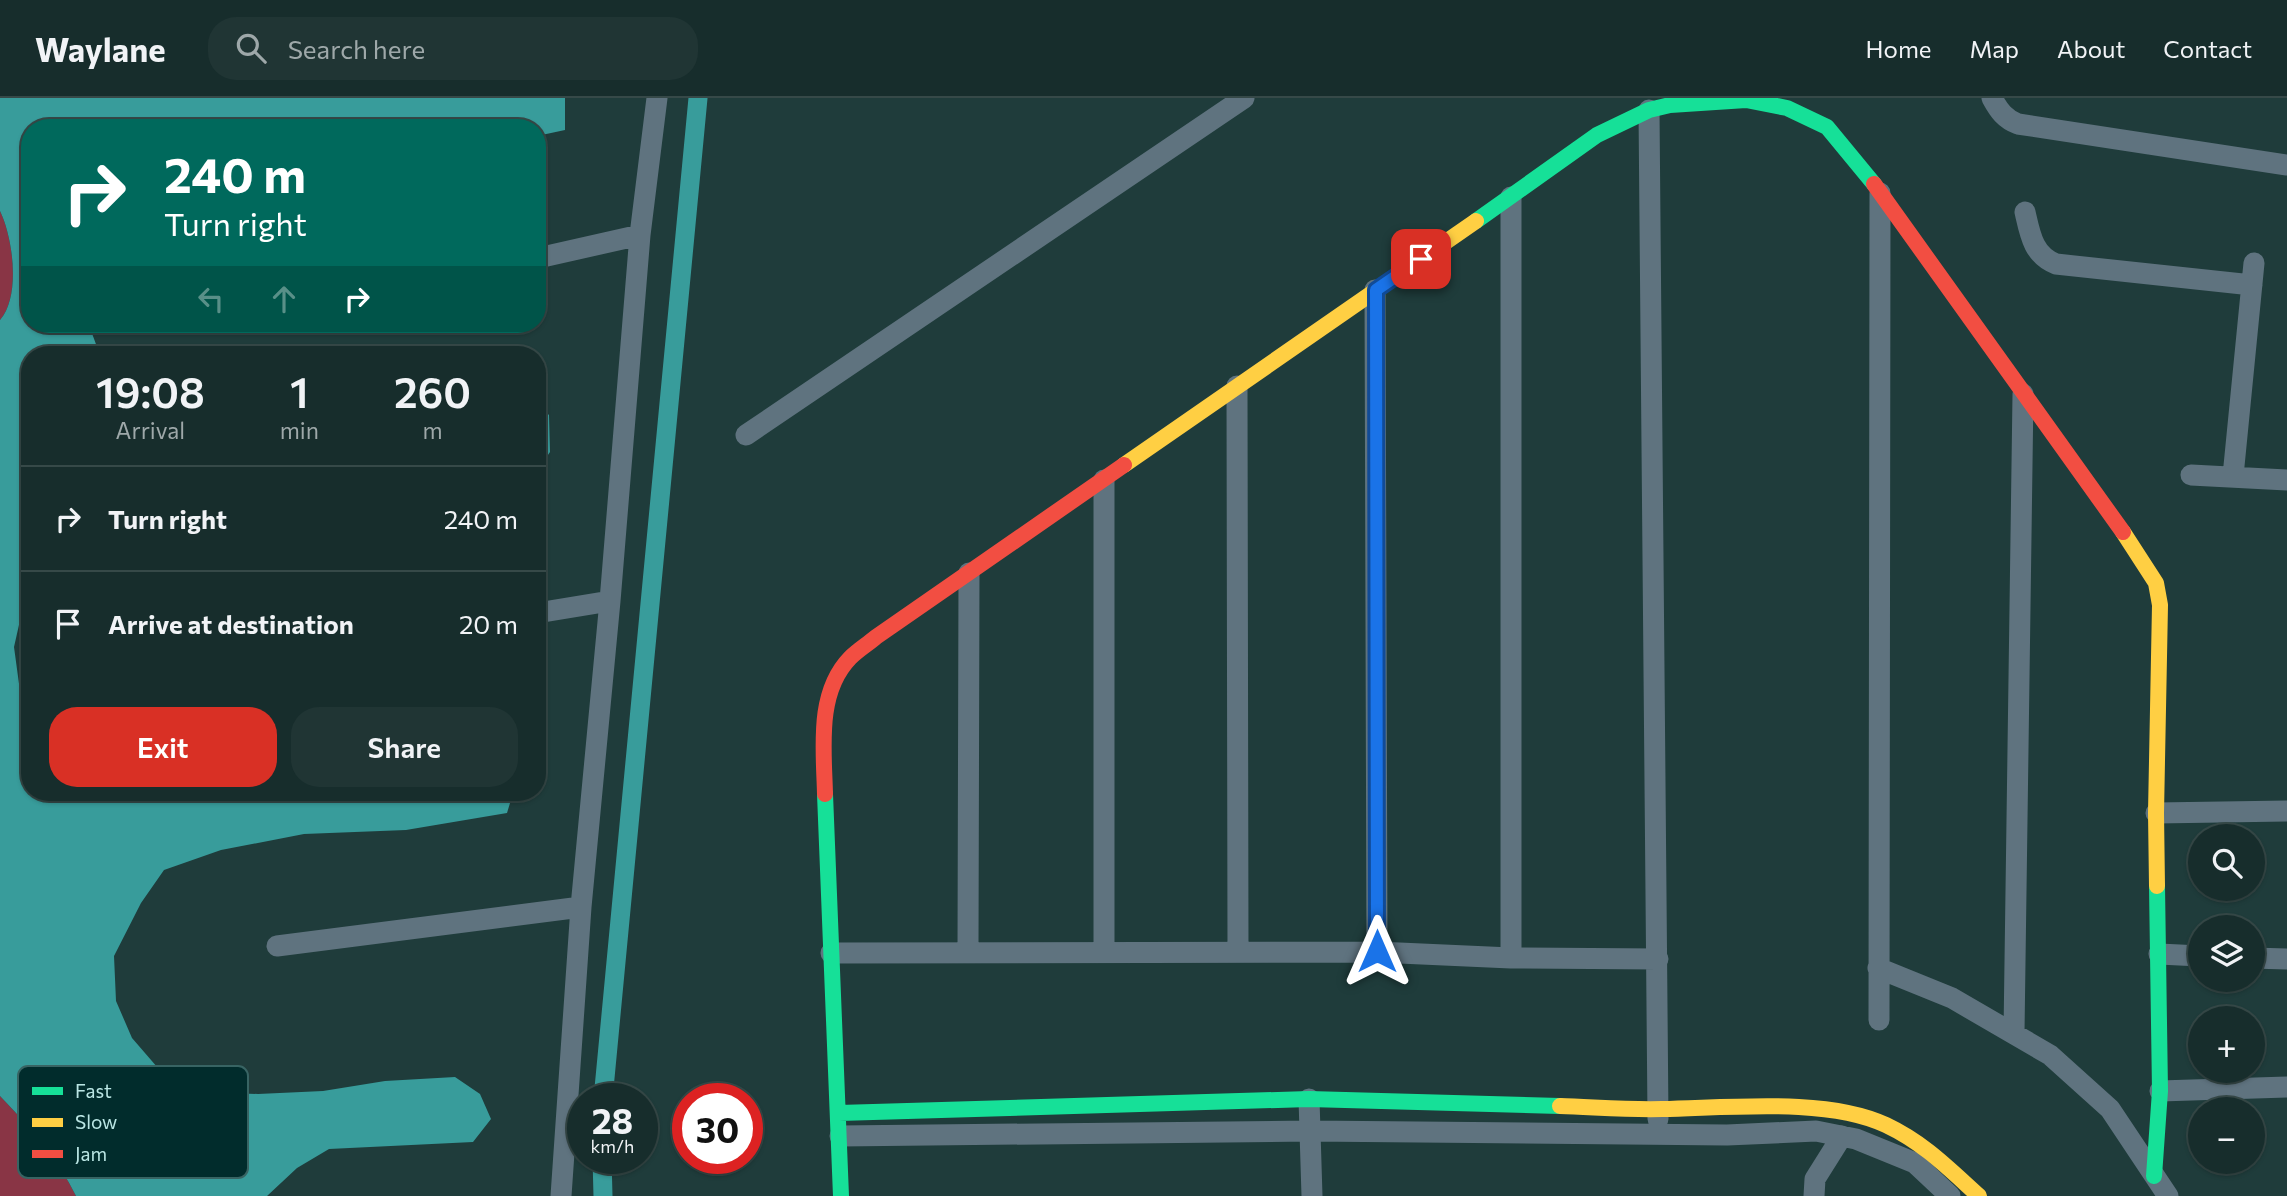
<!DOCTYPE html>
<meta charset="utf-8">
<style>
:root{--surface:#172d2c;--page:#203534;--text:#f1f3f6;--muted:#9ea8a9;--line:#364948;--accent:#d93025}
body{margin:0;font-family:Commissioner,sans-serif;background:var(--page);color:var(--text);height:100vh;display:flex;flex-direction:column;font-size:26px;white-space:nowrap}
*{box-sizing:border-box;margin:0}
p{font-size:23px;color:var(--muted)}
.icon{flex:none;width:38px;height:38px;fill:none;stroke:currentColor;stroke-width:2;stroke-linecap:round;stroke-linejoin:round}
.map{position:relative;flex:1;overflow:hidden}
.panel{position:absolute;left:21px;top:248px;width:525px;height:455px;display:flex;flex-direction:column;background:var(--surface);border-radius:28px;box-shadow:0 2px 5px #0004,0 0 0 2px var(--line)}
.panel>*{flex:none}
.hud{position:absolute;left:21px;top:21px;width:525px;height:214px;border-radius:28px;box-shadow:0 2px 5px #0004,0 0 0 2px var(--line);background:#00695c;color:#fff;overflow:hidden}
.controls{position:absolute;left:2188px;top:726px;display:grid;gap:14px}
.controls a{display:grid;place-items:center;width:77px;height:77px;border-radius:50%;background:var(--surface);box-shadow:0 2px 5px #0004,0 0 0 2px var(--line);font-size:35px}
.speed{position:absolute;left:567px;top:985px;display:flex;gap:14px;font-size:35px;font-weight:700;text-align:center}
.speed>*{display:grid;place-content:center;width:91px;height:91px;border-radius:50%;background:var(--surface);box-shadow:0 2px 5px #0004,0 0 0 2px var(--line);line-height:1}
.speed small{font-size:18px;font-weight:400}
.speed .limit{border:10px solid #d22;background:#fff;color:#111}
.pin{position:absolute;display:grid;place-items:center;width:60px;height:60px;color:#fff;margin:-30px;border-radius:14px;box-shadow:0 4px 10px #0006}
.me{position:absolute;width:77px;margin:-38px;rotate:0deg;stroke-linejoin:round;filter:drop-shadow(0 0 5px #0008)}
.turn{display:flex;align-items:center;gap:24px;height:147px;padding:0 28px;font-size:32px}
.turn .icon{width:91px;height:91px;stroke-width:2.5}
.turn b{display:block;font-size:49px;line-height:60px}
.lanes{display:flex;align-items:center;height:66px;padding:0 28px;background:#0003;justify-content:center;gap:35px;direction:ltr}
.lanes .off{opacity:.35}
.eta{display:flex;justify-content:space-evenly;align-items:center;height:119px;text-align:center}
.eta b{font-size:42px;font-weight:600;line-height:49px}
.button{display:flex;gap:14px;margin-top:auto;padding:14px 28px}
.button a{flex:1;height:80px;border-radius:28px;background:var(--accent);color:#fff;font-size:28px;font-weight:600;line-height:80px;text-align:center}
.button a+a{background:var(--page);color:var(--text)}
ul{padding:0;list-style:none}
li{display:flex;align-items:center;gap:21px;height:105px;padding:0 28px;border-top:2px solid var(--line)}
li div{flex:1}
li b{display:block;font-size:26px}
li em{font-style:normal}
header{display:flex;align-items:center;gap:42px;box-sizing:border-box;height:98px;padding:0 35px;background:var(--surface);border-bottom:2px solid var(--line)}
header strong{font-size:33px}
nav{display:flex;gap:38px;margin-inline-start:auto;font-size:24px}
.search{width:490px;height:63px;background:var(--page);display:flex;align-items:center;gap:18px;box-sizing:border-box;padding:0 24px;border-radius:28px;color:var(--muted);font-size:26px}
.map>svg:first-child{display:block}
.green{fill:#893545}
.water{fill:#389c9b}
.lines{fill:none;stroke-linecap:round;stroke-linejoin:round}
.canal{stroke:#389c9b;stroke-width:19}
.street{stroke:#5f737f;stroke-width:21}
.fast{stroke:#16e098;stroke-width:16}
.slow{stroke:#ffcf43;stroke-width:16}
.jam{stroke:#f24e42;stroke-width:16}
.route-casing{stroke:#114b97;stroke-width:18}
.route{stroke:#1a73e8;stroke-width:12}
.key{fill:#012c2c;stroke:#386463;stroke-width:2}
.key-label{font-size:19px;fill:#bae6e4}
</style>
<header>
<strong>Waylane</strong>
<div class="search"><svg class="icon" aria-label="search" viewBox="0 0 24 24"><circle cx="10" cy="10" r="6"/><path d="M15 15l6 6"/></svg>Search here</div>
<nav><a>Home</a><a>Map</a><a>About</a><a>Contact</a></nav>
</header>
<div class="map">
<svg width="2287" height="1098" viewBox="0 0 2287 1098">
<rect width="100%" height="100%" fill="#1f3c3b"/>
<path class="green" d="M0 113C13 140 21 198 0 222Z
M0 998C29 1028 58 1061 76 1098H0Z"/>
<path class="water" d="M0 0H565V32L537 38V30H30V226H90V230L100 257H30V504L21 518 14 549 22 608 30 621V695H513L507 715 406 732 304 736 221 752 164 772 141 805 114 858 116 903 132 940 164 977 202 994 258 996 323 993 385 983 455 979 480 996 491 1021 473 1044 329 1051 297 1070 267 1098H76C58 1061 29 1028 0 998V222C21 198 13 140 0 113Z
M537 306 549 317 550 354 537 373Z"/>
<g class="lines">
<path class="canal" d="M603 1001 698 0
M602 1060 603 1098"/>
<path class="street" d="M1992 0C1999 13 2005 21 2018 26L2287 67
M1649 12 1658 1021
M1511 99V860
M2025 114C2030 136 2033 157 2056 166L2252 187
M538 160 640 137
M1375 192 1377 854
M1237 288 1238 854
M746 337 1244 0
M2191 377 2287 382
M2233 378 2254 165
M1104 382V853
M537 515 610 503
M2156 715 2287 713
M277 848 581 809
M968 853 969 475
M831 855 1377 854 1511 860 1658 861
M2159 856 2200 858
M2252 860 2287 861
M1878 870 1952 900 2050 957 2110 1011 2168 1098
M1879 922 1880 95
M2014 935 2023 296
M2160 993 2287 989
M1309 1001 1312 1098
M840 1038 1310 1033 1727 1037 1816 1033 1856 1041 1915 1065 1950 1098
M561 1098 581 809 610 503 640 137 657 0
M1814 1098 1815 1081 1842 1038"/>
<path class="fast" d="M1476 123 1597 37 1649 12 1670 7 1746 2 1787 10 1827 29 1874 86
M825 696 841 1098
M839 1015 1309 1001 1560 1008
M2154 1078 2160 993 2157 788"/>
<path class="slow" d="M1124 367 1476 123
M2123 434 2156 485 2160 507 2156 715 2157 788
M1560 1008C1594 1009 1628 1012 1662 1011 1727 1010 1827 999 1886 1027 1924 1045 1948 1070 1979 1098"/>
<path class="jam" d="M1874 86 2123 434
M825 696C824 652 816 595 850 560 858 552 868 546 876 539L1124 367"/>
</g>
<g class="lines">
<g class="route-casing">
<path id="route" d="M1377 853 1376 192 1421 161"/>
</g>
<use href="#route" class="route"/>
</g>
<rect x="18" y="968" width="230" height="112" rx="10" class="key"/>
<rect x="32" y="989" width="31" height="8" fill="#16e098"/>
<rect x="32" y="1020" width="31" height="9" fill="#ffcf43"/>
<rect x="32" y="1052" width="31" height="8" fill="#f24e42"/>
<g class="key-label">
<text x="75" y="1000">Fast</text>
<text x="75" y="1031">Slow</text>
<text x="75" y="1063">Jam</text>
</g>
</svg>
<div class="controls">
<a><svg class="icon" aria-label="search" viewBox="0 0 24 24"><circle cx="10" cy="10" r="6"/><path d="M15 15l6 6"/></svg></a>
<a><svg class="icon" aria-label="layers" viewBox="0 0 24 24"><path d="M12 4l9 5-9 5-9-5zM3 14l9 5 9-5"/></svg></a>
<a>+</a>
<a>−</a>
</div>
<div class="speed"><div>28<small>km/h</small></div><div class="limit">30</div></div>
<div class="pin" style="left:1421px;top:161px;background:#d93025"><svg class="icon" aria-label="arrive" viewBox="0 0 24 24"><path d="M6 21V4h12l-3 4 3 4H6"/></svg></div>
<svg class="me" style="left:1377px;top:853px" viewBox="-20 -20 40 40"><path d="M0-17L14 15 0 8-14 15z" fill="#1a73e8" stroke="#fff" stroke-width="4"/></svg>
<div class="hud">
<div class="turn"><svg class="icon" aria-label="right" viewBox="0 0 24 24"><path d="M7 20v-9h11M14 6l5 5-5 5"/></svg><div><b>240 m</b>Turn right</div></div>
<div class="lanes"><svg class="icon off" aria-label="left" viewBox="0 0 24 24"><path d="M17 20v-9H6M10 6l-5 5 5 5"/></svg><svg class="icon off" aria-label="ahead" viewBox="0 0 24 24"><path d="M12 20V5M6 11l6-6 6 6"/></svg><svg class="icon" aria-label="right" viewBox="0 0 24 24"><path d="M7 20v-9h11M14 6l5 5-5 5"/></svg></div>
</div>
<section class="panel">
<div class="eta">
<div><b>19:08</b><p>Arrival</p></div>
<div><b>1</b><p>min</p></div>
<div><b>260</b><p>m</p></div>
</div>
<ul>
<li><svg class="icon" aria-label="right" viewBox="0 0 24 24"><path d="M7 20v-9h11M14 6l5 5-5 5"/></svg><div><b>Turn right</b></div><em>240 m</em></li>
<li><svg class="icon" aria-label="arrive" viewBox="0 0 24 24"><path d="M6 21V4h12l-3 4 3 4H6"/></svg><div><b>Arrive at destination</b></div><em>20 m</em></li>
</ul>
<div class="button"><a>Exit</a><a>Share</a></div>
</section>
</div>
